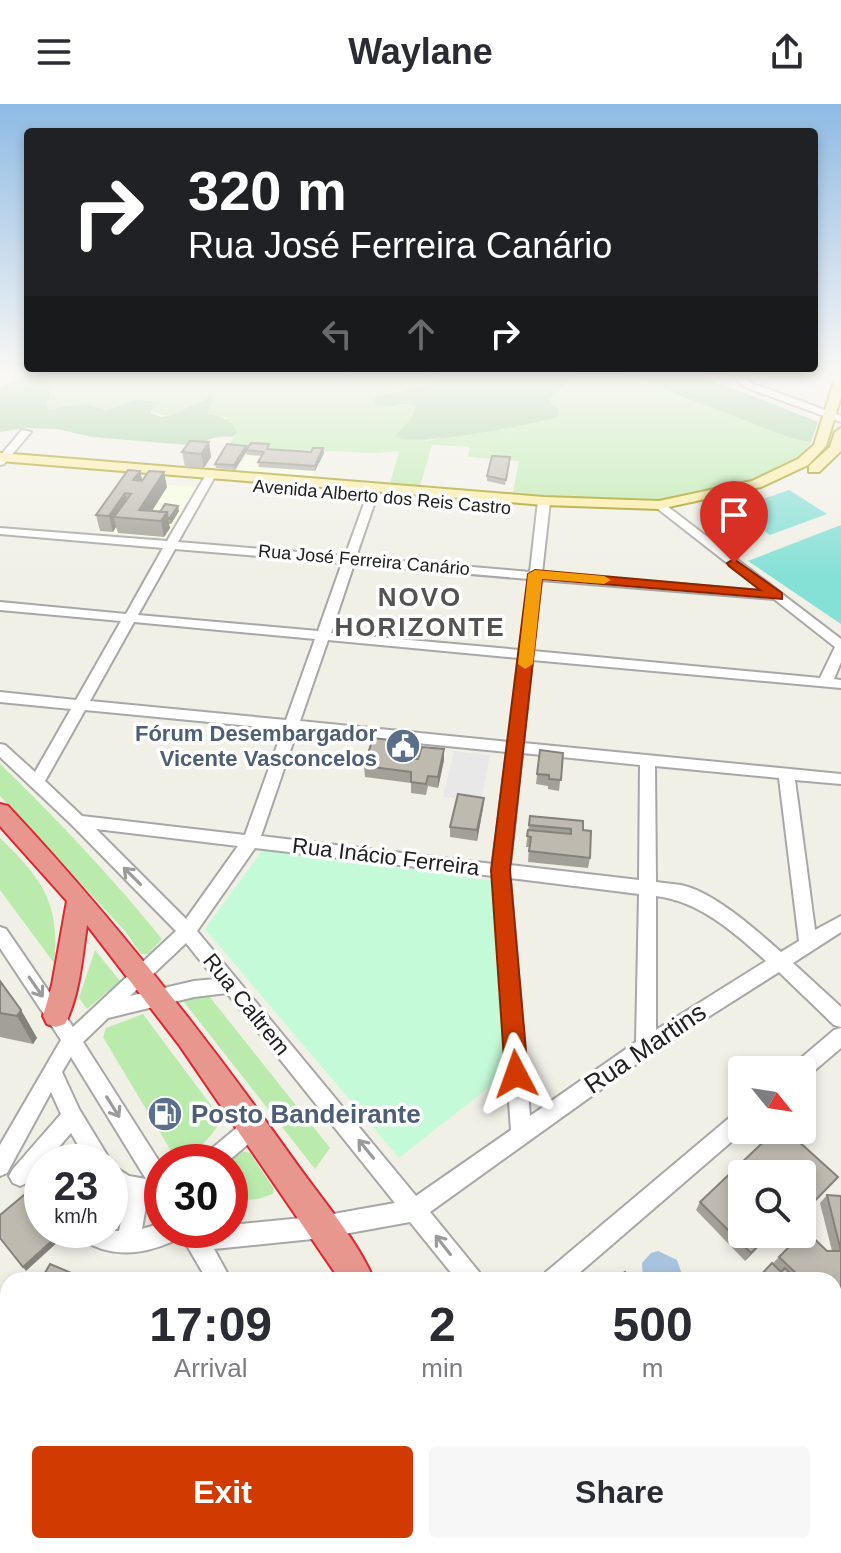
<!DOCTYPE html>
<meta charset="utf-8">
<style>
:root{--surface:#fff;--page:#f7f7f7;--text:#2b2b33;--muted:#7c7c81;--accent:#d13a00}
body{margin:0;font-family:Helvetica,sans-serif;background:var(--page);color:var(--text);height:100vh;display:flex;flex-direction:column;font-size:30px;white-space:nowrap}
*{box-sizing:border-box;margin:0}
p{font-size:26px;color:var(--muted)}
.icon{flex:none;width:44px;height:44px;fill:none;stroke:currentColor;stroke-width:2;stroke-linecap:round;stroke-linejoin:round}
.map{position:relative;flex:1;overflow:hidden}
.panel{position:absolute;left:0px;top:1168px;width:842px;height:282px;display:flex;flex-direction:column;background:var(--surface);border-radius:24px 24px 0 0;box-shadow:0 4px 12px #0003}
.panel>*{flex:none}
.guide{position:absolute;left:24px;top:24px;width:794px;height:244px;border-radius:8px;box-shadow:0 4px 12px #0003;background:#202124;color:#fff;overflow:hidden}
.needle{width:52px;rotate:120deg}
.tools{position:absolute;left:728px;top:952px;display:grid;gap:16px}
.tools a{display:grid;place-items:center;width:88px;height:88px;border-radius:8px;background:var(--surface);box-shadow:0 4px 12px #0003;font-size:40px}
.speed{position:absolute;left:24px;top:1040px;display:flex;gap:16px;font-size:40px;font-weight:700;text-align:center}
.speed>*{display:grid;place-content:center;width:104px;height:104px;border-radius:50%;background:var(--surface);box-shadow:0 4px 12px #0003;line-height:1}
.speed small{font-size:20px;font-weight:400}
.speed .limit{border:12px solid #d22;background:#fff;color:#111}
.pin{position:absolute;display:grid;place-items:center;width:68px;height:68px;color:#fff;margin:-82px -34px;border-radius:50% 50% 50% 0;rotate:-45deg;box-shadow:0 0 8px #0007}
.pin .icon{rotate:45deg}
.me{position:absolute;width:88px;margin:-44px;rotate:356deg;stroke-linejoin:round;filter:drop-shadow(0 0 6px #0008)}
.turn{display:flex;align-items:center;gap:28px;height:168px;padding:0 32px;font-size:36px}
.turn .icon{width:104px;height:104px;stroke-width:2.5}
.turn b{display:block;font-size:56px;line-height:68px}
.lanes{display:flex;align-items:center;height:76px;padding:0 32px;background:#0003;justify-content:center;gap:40px;direction:ltr}
.lanes .off{opacity:.35}
.eta{display:flex;justify-content:space-evenly;align-items:center;height:136px;text-align:center}
.eta b{font-size:48px;font-weight:600;line-height:56px}
.action{display:flex;gap:16px;margin-top:auto;padding:16px 32px}
.action a{flex:1;height:92px;border-radius:8px;background:var(--accent);color:#fff;font-size:32px;font-weight:600;line-height:92px;text-align:center}
.action a+a{background:var(--page);color:var(--text)}
header{display:flex;justify-content:space-between;align-items:center;height:104px;padding:0 32px;background:var(--surface);font-size:36px;font-weight:600}
.map>svg:first-child{display:block}
.education{fill:#f7ffe2}
.grass{fill:#baebad}
.forest{fill:#9cd09c}
.park{fill:#c5fad8}
.pitch{fill:#85e0d6}
.parking{fill:#e8e8e8}
.water{fill:#a7c3de}
.lines{fill:none;stroke-linecap:round;stroke-linejoin:round}
.stream{stroke:#a7c3de;stroke-width:3}
.minor-casing{stroke:#a7a7a7;stroke-width:4}
.major-casing{stroke:#9d9400;stroke-width:4}
.highway-casing{stroke:#dc2732;stroke-width:4}
.minor{fill:#fff;fill-rule:evenodd}
.major{fill:#fceea1;fill-rule:evenodd}
.highway{fill:#e8978f;fill-rule:evenodd}
.wall{fill:#a3a097}
.shaded-wall{fill:#85827b}
.building{fill:#bebab0;stroke:#85827b;stroke-width:2}
.oneway{stroke:#9b9b9b}
.route{fill:#d13a00;stroke:#882600;stroke-width:2}
.slow{fill:#f59e0b}
.labels{text-anchor:middle;stroke-width:7;stroke-linejoin:round;paint-order:stroke}
.far-street-label{font-size:18px;fill:#202020;stroke:#fff}
.service-label{font-size:22px;font-weight:bold;fill:#4e5e75;stroke:#fff;text-anchor:end}
.street-label{font-size:22px;fill:#202020;stroke:#fff}
.far-district-label{font-size:26px;font-weight:bold;letter-spacing:2px;fill:#535353;stroke:#fff}
.near-street-label{font-size:26px;fill:#202020;stroke:#fff}
.near-service-label{font-size:26px;font-weight:bold;fill:#4e5e75;stroke:#fff;text-anchor:start}
</style>
<header><svg class="icon" aria-label="menu" viewBox="0 0 24 24"><path d="M4 6h16M4 12h16M4 18h16"/></svg>Waylane<svg class="icon" aria-label="share" viewBox="0 0 24 24"><path d="M12 15V3M7 8l5-5 5 5M5 13v7h14v-7"/></svg></header>
<div class="map">
<svg width="841" height="1449" viewBox="0 0 841 1449">
<rect width="100%" height="100%" fill="#f1f0e7"/>
<path class="education" d="M251 344 324 349 312 374 237 368Z
M131 378 196 383 166 434 96 428Z"/>
<path class="grass" d="M48 270H443C433 285 411 286 394 286L398 302 410 299 416 302 411 312 426 337 547 316 550 296 575 270H623L791 334 811 338C810 342 810 346 808 350 790 373 680 394 649 396 608 400 555 391 513 388L519 357 468 353 470 343 432 341 420 382 390 380 399 347 377 349 227 343 237 329 225 313 207 310 211 302 201 296C167 318 166 316 135 296L106 306 83 299 50 305 46 302 53 286 47 275Z
M0 660C57 715 112 773 162 835L148 850H141L125 827 0 692Z
M0 734C41 773 61 800 54 859L0 786Z
M95 846 120 877 87 905 79 894Z
M209 892 330 1044 315 1065 184 898 188 894Z
M143 910 222 1016C210 1034 198 1048 177 1057L103 933 106 924Z
M242 1047 250 1049 274 1085 273 1090 258 1095 230 1097V1058H227Z"/>
<path class="forest" d="M29 270H48L47 275 53 283 46 302 50 305 83 299 106 306 135 296 162 298 151 306V309L161 313 173 311 208 294 213 297 207 310C219 312 234 315 237 329L233 333C214 330 205 339 188 341L92 333 57 325 26 324 0 328V283Z
M443 270H575L550 296 551 300 559 306 558 312 547 316C522 321 411 345 395 332L410 316 416 302C403 296 390 306 375 300V293L431 280Z
M623 270H697L818 318 811 338 791 334Z"/>
<path class="park" d="M264 744 496 777 507 969 399 1054 205 825Z"/>
<path class="pitch" d="M789 386 827 410 770 431 732 406Z
M841 421V520L748 457Z"/>
<path class="parking" d="M454 647 490 651 481 697 443 693Z
M834 1225 841 1233V1382L834 1391Z"/>
<path class="water" d="M658 1147 677 1156 684 1176H643L642 1159 651 1149Z"/>
<g class="lines">
<path class="stream" d="M430 270 435 277
M343 277 348 270"/>
<g class="minor-casing">
<path id="minor" d="M734 270H743L749 278 841 312V318L742 282Z
M22 326 31 328 4 360 0 361V352Z
M212 366 217 369 178 438 345 452 370 383 375 380 380 383 356 453 530 468 538 397 544 394 550 397 542 469 763 487 653 401 663 399 841 535V558L834 575 841 576V584L532 556 523 639 841 670V680L795 676 815 826 841 812V828L793 859 841 903V923L834 921 779 868 653 948 430 1108 479 1168 482 1176H457L410 1118 322 1134 214 1145 231 1176H207L182 1133C154 1147 124 1155 94 1142 85 1138 79 1135 75 1126L119 1127 126 1092 110 1084V1060L129 1072 146 1075 71 953 62 968 79 1005 107 1051 110 1058V1059L88 1058 71 1029 46 1058H42V1062L27 1079 20 1082 13 1079 9 1072 13 1065 61 1010 51 988 7 1069 0 1072V1041L61 936 0 844V823L6 825 73 923 176 827 72 721 0 653V640L5 641 35 668 71 605 0 598V588L76 596 121 517 0 506V498L126 510 163 444 0 430V424L167 437 207 369ZM175 445 342 459 318 527 138 511ZM354 460 529 475 520 546 331 529ZM541 476 774 495 835 543 820 574 533 547ZM134 518 315 535 286 616 90 597ZM328 536 519 554 509 638 300 617ZM85 606 283 625 245 731 82 712 45 677ZM297 627 507 648 493 760 261 732ZM522 649 640 661 639 776 510 761ZM655 662 779 674 799 837 781 848C756 826 714 788 681 781 673 780 664 779 656 778ZM96 725 238 742 186 815ZM255 744 493 772 511 1026 416 1092 197 827ZM510 774 639 790 636 938 530 1012ZM656 792C699 797 734 828 766 857L656 926ZM186 839 215 875 194 877 130 892ZM227 889 395 1099 322 1112 230 1121V1126H162V1119L142 1125 147 1096 162 1097V1062L83 938 108 914 194 893Z
M841 924V944L808 972 802 975V966H791L794 960 834 926Z
M742 1006V1026H745L571 1176H543L546 1168 735 1009Z
M253 1013 260 1016 263 1023 260 1030 227 1058H201L204 1051 246 1016Z
M841 1411V1443L837 1449H808L810 1442H834V1414Z
M368 1442H397L399 1449H371Z
M661 1442H690L692 1449H664Z"/>
</g>
<g class="major-casing">
<path id="major" d="M841 271V293L826 342 808 361 761 383 659 405 544 401 0 357V349L544 393 659 397 752 377 798 355 814 341 835 274Z
M841 324V347L819 368H809V362L830 343 835 328Z"/>
</g>
<g class="highway-casing">
<path id="highway" d="M0 700 8 702C112 813 205 931 293 1055 319 1092 357 1135 374 1176H340L180 942 87 821C82 854 80 890 65 920L56 923 47 920 43 912 52 881 67 797 0 722Z
M522 1442H561L563 1449H525Z"/>
</g>
<use href="#minor" class="minor"/>
<use href="#major" class="major"/>
<use href="#highway" class="highway"/>
</g>
<path class="wall" d="M209 338 211 353 204 364 185 363 182 348Z
M246 342 247 346 270 345 311 348 323 344 324 349 315 367 259 363 258 358 262 352 247 351 246 348 235 366 216 364 215 360Z
M510 353 505 381 487 377V372Z
M142 376 167 383 152 407H179L171 420H169L170 424 164 433 118 429 116 423 113 428 100 427 96 411Z
M416 639 415 655H418L444 645V656L438 684 428 682 426 691 411 689V679L365 673 364 662Z
M540 646 563 649 559 687 548 685V682L536 680Z
M484 694 483 704 477 737 450 733V723Z
M530 712 583 726 590 754 588 764 528 758 529 743H526Z
M0 877 21 906 37 934 33 940 0 933Z
M776 1026H786L838 1073 802 1111V1070H742V1130H771L745 1157 696 1106 700 1098Z
M827 1091 841 1092V1222H837L834 1219V1176H756L787 1145 772 1130H802L827 1147H832L820 1099Z"/>
<path class="shaded-wall" d="M209 338 211 353 204 364 201 350Z
M246 342 247 347 235 366 234 361Z
M323 344 324 349 315 367V362Z
M140 367 144 382 133 376Z
M164 368 167 383 146 416 139 406Z
M125 389 129 404 114 413 116 423 113 428 109 412Z
M178 402 179 407 171 420 169 415Z
M167 408 170 424 164 433 161 417Z
M444 645V656L438 684V673Z
M484 694 483 704 477 737V726Z
M21 906 37 934 33 940 17 912Z
M64 1126H71L26 1167 23 1163Z
M770 1130H771L745 1157 751 1149Z"/>
<path class="building" d="M190 337 209 338 201 350 182 348Z
M251 339 269 340 267 345 311 348 313 344H323L315 362 258 358 264 348 246 346Z
M227 340 246 342 234 361 215 360Z
M492 352 510 353 506 376 487 372Z
M128 366 140 367 133 376 142 377 149 367 164 368 139 406 167 408 161 417 114 413 131 390 125 389 109 412 96 411Z
M165 400 178 402 169 415H168L167 408H160Z
M373 634 416 639 412 655H418L422 643 444 645 438 673 428 672 426 680 411 678V668L364 662Z
M540 646 563 649 561 676 549 675V671L537 670Z
M458 690 484 694 477 726 450 723Z
M530 712 583 717V726L591 727 590 754 529 747 531 733 527 732 528 726 571 730V725L529 721Z
M0 877 21 906 17 912 0 909Z
M776 1026H786L838 1073 802 1110V1070H742V1130H770L751 1149 700 1098Z
M76 1047 85 1058H63Z
M42 1076V1126H64L23 1163 0 1134V1111Z
M827 1091 841 1092V1147Z
M802 1123 827 1147H841V1212L834 1205V1176H756L772 1159 781 1168 785 1164 796 1175 799 1172 779 1153 794 1138 786 1130H802Z
M50 1160 88 1176H41Z
M625 1168 632 1176H615Z"/>
<defs><path id="oneway-shaft" d="M-6 0H5M1.5-3L5.5 0L1.5 3" fill="none" stroke-width="1.6" stroke-linecap="round" stroke-linejoin="round" transform="scale(2)"/></defs>
<g class="oneway">
<use href="#oneway-shaft" transform="translate(132 772) rotate(-135)"/>
<use href="#oneway-shaft" transform="translate(36 883) rotate(55)"/>
<use href="#oneway-shaft" transform="translate(113 1003) rotate(58)"/>
<use href="#oneway-shaft" transform="translate(366 1045) rotate(-129)"/>
<use href="#oneway-shaft" transform="translate(443 1141) rotate(-128)"/>
</g>
<linearGradient id="sky" x2="0" y2="1"><stop stop-color="#8ebae4"/><stop offset="0.57" stop-color="#f9f8f4"/><stop offset="1" stop-color="#f9f8f4" stop-opacity="0"/></linearGradient>
<rect width="841" height="472" fill="url(#sky)"/>
<path class="route" d="M734 455 782 489V495L542 475 510 766 528 970 524 977 516 980 508 977 505 970 491 766 528 470 535 466 760 486 729 462 727 459Z"/>
<path class="slow" d="M535 466 604 472 611 476 604 480 542 475 533 560 525 565 518 560 528 470Z"/>
<defs>
<g id="civic-disc" transform="scale(1.8)"><circle r="9.5" fill="#5c6f8a" stroke="#fff"/><path d="M-.6-6.5H3V-4.5H.6V-3L4-1V1h2V6H-6V1h2V-1L-.6-3ZM-1.2 2.5V6h2.4V2.5Z" fill="#fff"/></g>
<g id="fuel-disc" transform="scale(1.8)"><circle r="9.5" fill="#5c6f8a" stroke="#fff"/><path d="M-5.5-6h7V0h2V4h1.3V-2.5L3-4.5l.8-.8L6-3V5H2.5V1h-1V6h-7ZM-4.2-4.7v3.2H.2V-4.7Z" fill="#fff"/></g>
</defs>
<g fill-rule="evenodd">
<use href="#civic-disc" x="403" y="642"/>
<use href="#fuel-disc" x="165" y="1010"/>
</g>
<g class="labels">
<g class="far-street-label">
<text transform="translate(382 393) rotate(5)" y="6">Avenida Alberto dos Reis Castro</text>
<text transform="translate(364 456) rotate(5)" y="6">Rua José Ferreira Canário</text>
</g>
<g class="service-label">
<text x="377" y="637">Fórum Desembargador<tspan x="377" dy="25">Vicente Vasconcelos</tspan></text>
</g>
<g class="street-label">
<text transform="translate(386 752) rotate(7)" y="8">Rua Inácio Ferreira</text>
<text transform="translate(247 900) rotate(51)" y="8">Rua Caltrem</text>
</g>
<g class="far-district-label">
<text x="420" y="502">NOVO<tspan x="420" dy="30">HORIZONTE</tspan></text>
</g>
<g class="near-street-label">
<text transform="translate(645 944) rotate(-34)" y="9">Rua Martins</text>
</g>
<g class="near-service-label">
<text x="191" y="1019">Posto Bandeirante</text>
</g>
</g>
</svg>
<div class="tools">
<a><svg class="needle" viewBox="-14 -14 28 28"><path d="M0-13l5 13h-10z" fill="#e53935"/><path d="M0 13l5-13h-10z" fill="#7c7c81"/></svg></a>
<a><svg class="icon" aria-label="search" viewBox="0 0 24 24"><circle cx="10" cy="10" r="6"/><path d="M15 15l6 6"/></svg></a>
</div>
<div class="speed"><div>23<small>km/h</small></div><div class="limit">30</div></div>
<div class="pin" style="left:734px;top:459px;background:#d93025"><svg class="icon" aria-label="arrive" viewBox="0 0 24 24"><path d="M6 21V4h12l-3 4 3 4H6"/></svg></div>
<svg class="me" style="left:516px;top:970px" viewBox="-20 -20 40 40"><path d="M0-17L14 15 0 8-14 15z" fill="#d13a00" stroke="#fff" stroke-width="4"/></svg>
<div class="guide">
<div class="turn"><svg class="icon" aria-label="right" viewBox="0 0 24 24"><path d="M7 20v-9h11M14 6l5 5-5 5"/></svg><div><b>320 m</b>Rua José Ferreira Canário</div></div>
<div class="lanes"><svg class="icon off" aria-label="left" viewBox="0 0 24 24"><path d="M17 20v-9H6M10 6l-5 5 5 5"/></svg><svg class="icon off" aria-label="ahead" viewBox="0 0 24 24"><path d="M12 20V5M6 11l6-6 6 6"/></svg><svg class="icon" aria-label="right" viewBox="0 0 24 24"><path d="M7 20v-9h11M14 6l5 5-5 5"/></svg></div>
</div>
<section class="panel">
<div class="eta">
<div><b>17:09</b><p>Arrival</p></div>
<div><b>2</b><p>min</p></div>
<div><b>500</b><p>m</p></div>
</div>
<div class="action"><a>Exit</a><a>Share</a></div>
</section>
</div>
